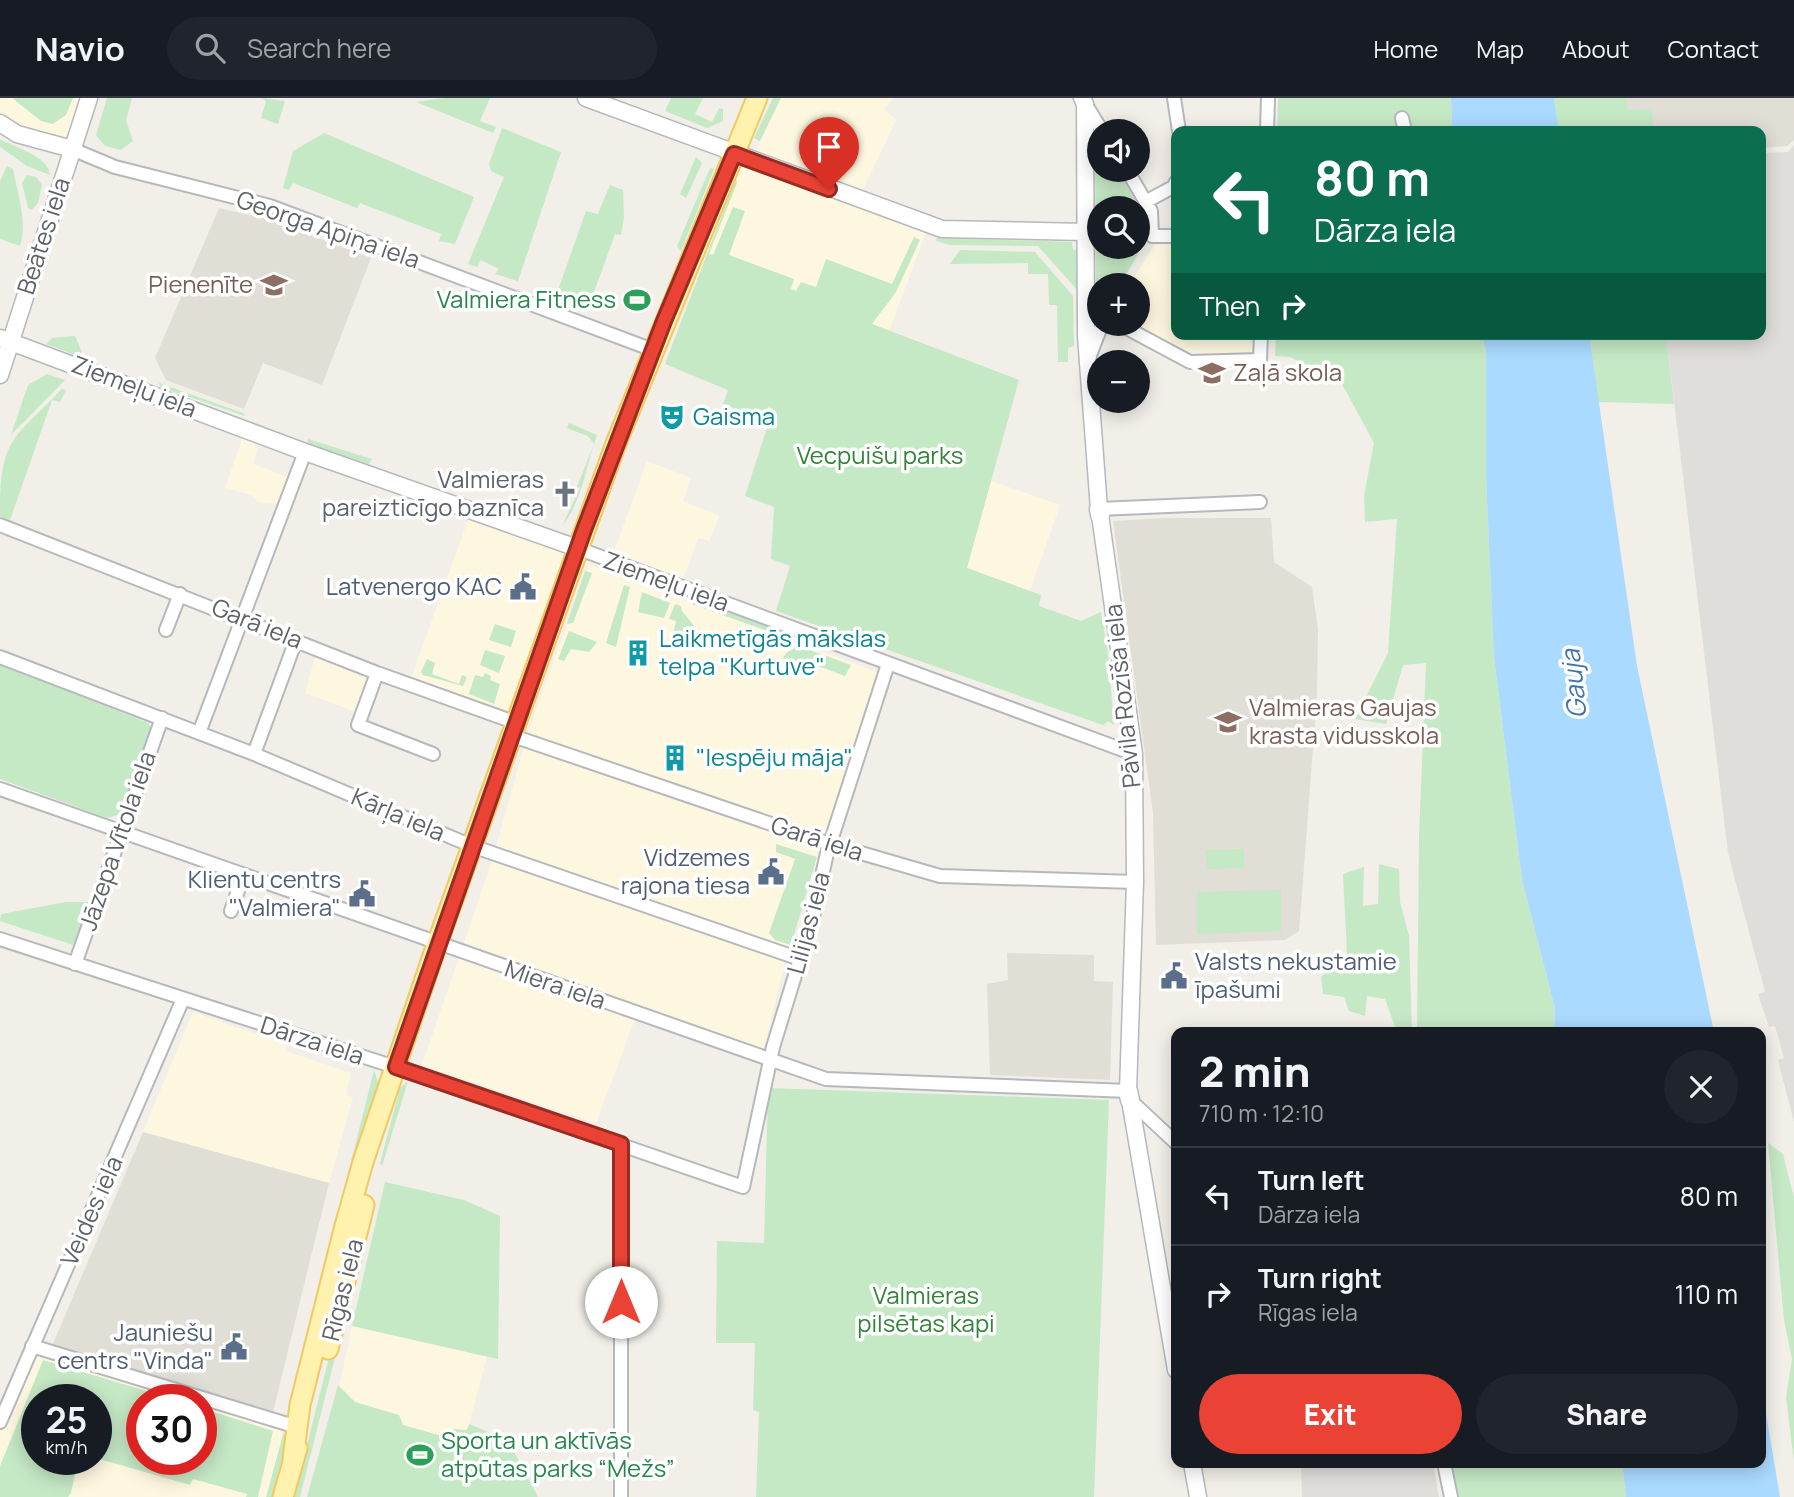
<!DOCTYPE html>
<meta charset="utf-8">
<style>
:root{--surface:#171b24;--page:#20242c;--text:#f1f3f6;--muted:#9ea1a6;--line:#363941;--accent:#ea4335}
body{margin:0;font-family:Manrope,sans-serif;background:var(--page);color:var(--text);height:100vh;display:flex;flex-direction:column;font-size:26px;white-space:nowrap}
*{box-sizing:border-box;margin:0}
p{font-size:23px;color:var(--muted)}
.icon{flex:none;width:38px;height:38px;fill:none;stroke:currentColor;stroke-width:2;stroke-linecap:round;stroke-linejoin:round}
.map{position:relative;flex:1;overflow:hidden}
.panel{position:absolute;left:1171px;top:929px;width:595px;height:441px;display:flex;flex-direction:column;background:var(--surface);border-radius:14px;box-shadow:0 4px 18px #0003}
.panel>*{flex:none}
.guide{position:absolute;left:1171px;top:28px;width:595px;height:214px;border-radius:14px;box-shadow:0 4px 18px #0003;background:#0b6e4f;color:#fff;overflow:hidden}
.buttons{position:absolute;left:1087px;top:21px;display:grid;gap:14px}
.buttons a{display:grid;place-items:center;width:63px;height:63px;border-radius:50%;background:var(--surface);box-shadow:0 4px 18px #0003;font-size:35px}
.speed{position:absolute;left:21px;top:1286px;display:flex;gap:14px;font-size:35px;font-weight:700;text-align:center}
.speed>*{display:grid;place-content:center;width:91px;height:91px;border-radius:50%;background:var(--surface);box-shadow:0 4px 18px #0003;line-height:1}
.speed small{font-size:18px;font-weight:400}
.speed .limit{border:10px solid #d22;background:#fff;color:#111}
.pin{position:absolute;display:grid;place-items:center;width:60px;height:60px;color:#fff;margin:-72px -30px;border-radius:50% 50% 50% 0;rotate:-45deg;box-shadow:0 0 7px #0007}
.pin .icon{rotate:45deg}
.me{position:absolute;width:77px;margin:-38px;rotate:0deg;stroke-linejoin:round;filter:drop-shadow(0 0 5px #0008)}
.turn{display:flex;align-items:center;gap:24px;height:147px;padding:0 28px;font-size:32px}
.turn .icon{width:91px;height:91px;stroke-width:2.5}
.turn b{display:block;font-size:49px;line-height:60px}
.then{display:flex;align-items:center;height:66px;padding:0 28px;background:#0003;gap:14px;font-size:26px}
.round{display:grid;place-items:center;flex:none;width:74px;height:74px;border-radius:37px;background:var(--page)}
.headline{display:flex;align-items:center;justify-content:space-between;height:119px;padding:0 28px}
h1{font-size:42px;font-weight:800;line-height:52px}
.cta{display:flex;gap:14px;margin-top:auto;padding:14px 28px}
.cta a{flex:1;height:80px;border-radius:42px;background:var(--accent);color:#fff;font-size:28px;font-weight:800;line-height:80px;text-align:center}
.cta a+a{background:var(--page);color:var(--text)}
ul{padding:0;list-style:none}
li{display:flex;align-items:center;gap:21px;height:98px;padding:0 28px;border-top:2px solid var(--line)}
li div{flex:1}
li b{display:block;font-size:26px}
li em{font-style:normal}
header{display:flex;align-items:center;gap:42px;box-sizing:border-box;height:98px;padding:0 35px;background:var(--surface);border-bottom:2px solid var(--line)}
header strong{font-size:33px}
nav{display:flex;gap:38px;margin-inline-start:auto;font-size:24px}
.search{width:490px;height:63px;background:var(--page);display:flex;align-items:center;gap:18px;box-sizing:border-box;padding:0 24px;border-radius:38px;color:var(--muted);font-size:26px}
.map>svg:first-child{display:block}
.commercial{fill:#fef7e0;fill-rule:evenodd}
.industrial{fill:#e0deda}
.education{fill:#e1ded6}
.green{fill:#c5e8c5;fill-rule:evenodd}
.water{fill:#aadaff}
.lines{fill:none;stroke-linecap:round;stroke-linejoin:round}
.minor-casing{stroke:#b5b8bc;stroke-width:16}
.tertiary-casing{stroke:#b5b8bc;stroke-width:19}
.secondary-casing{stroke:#b6babf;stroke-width:21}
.primary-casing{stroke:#f2c960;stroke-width:23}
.minor{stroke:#fff;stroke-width:12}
.tertiary{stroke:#fff;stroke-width:16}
.secondary{stroke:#fff;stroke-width:18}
.primary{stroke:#fff2af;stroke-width:19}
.route-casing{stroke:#982c22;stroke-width:18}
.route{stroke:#ea4335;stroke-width:12}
.labels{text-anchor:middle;stroke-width:7;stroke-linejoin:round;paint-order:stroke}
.street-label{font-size:24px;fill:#5f6368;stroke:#fff}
.education-label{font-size:24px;fill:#785e54;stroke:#fff;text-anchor:start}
.leisure-label{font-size:24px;fill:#27864d;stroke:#fff;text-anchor:end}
.culture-label{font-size:24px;fill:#0d838f;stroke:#fff;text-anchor:start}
.park-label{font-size:24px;fill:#348238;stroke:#fff}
.worship-label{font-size:24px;fill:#5b616d;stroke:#fff;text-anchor:end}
.service-label{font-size:24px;fill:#4e5e75;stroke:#fff;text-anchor:end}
.water-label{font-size:26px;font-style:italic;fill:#4174aa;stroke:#fff}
</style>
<header>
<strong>Navio</strong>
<div class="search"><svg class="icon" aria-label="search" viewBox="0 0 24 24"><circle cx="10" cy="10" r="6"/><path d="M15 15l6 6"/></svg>Search here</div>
<nav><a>Home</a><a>Map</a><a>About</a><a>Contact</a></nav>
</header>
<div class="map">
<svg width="1794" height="1399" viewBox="0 0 1794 1399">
<rect width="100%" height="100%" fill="#f1efe8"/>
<path class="commercial" d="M0 0H89L72 51 0 25Z
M779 0H893L884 11 896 22 861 96 756 52Z
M735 56 929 126 889 233 695 149Z
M1160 139 1176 140V236H1258L1257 259 1190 261 1133 226H1138V187H1129Z
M243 339 259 347 253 366 288 379 277 406 258 404 252 397 225 390Z
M647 363 691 380 683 403 720 418 709 443 698 440 683 481 614 454Z
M991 383 1060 407 1030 493 967 470Z
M471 414 577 450 514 624 409 586Z
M589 467 877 574 787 856 763 954 639 910 596 1025 422 967 492 763 528 634Z
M315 559 370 580 356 614 305 595Z
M193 914 286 946V953L351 975 346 997 353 999 329 1085 143 1034Z
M352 1228 487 1259 464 1344 335 1309Z
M32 1248 297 1329 283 1399H0V1324ZM37 1302H96V1362H37ZM142 1302H201V1362H142Z"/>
<path class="industrial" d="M1794 47V1024L1778 962 1784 960 1775 928 1769 929 1758 896 1765 894 1728 755 1666 236H1760L1761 55 1788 54Z
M1301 1365H1433L1439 1399H1302Z"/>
<path class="education" d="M1610 0H1794V42L1787 48 1761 50 1760 33H1615Z
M219 110 271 122 371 160 322 287 263 265 244 311 166 282 155 260Z
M1165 420H1271L1274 464 1312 489 1318 531 1317 597 1300 822 1299 833 1285 842 1156 847 1153 715 1113 423Z
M1007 855 1094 857V883L1113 884 1110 982 990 977 987 886 1008 882Z
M143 1034 329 1085 273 1314 52 1248Z"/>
<path class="green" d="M12 0H73L66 17 53 26 41 23Z
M107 0H132L126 22 133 43 121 52 105 48 96 37Z
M262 0 285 3 278 26 261 20 266 3Z
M444 0H490L480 23 496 29 493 35 416 4Z
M671 0H703L695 16 712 24 719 10 723 11V23L707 30 665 13Z
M773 0H781L760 43 754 40Z
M1278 0H1451L1452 33H1277Z
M1554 0H1626L1628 12 1652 11 1653 33H1559Z
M502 30 561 54 518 183 495 176 499 171 481 162 477 169 468 166 504 79 491 73 489 66Z
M324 35 474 99 455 146 439 143 441 136 360 105 357 110 293 85 289 92 283 90 293 53Z
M0 41C15 50 49 58 50 77L27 68 0 49Z
M1099 53V72H1117C1150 124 1156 136 1118 187H1099V201L1096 198 1095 55ZM1138 110V149H1099V110Z
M696 59 702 65 686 100 680 96Z
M7 68 13 71C17 94 28 125 20 148L0 141V83Z
M710 70 714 71 681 153 677 148Z
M27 77 36 79 42 87 38 105 32 112 28 110 22 85Z
M736 80 737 85 709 156 713 157 733 109 745 113 729 157 794 181 791 191 796 193 801 184 816 189 826 161 892 186 914 139 920 142 896 194 872 226 1019 282 967 470 1041 497 1039 508 1081 523 1101 514 1108 556 1114 627 1108 623 1103 627 776 513 790 468 771 461 774 409 745 398 773 311 768 309 763 322 723 306 728 292 665 266Z
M610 87 623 92 624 120 621 137 615 136 589 208 557 195 586 113 598 116Z
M937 140 1072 144 1073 152 1081 151 1079 194 1038 148 950 147 936 143Z
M960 152 1035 154 1073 198 1074 248 1068 250V264H1058L1057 207H1049L1048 176H1028V165L950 166Z
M1276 236H1481L1486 252V379L1494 559 1522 782 1555 911 1554 934H1417L1419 739 1426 565 1403 567 1386 626 1355 621 1388 555 1397 421 1365 424 1364 398 1374 345 1342 286 1290 259 1275 258Z
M1589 236H1666L1674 306 1598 304Z
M75 238 82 254 78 258 46 246 52 240Z
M47 276 65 282 11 337 28 287Z
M159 285 243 315 245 318 160 289Z
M62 291 66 292 60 304 52 302 10 422 0 418C0 341 11 343 62 291Z
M569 325 597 337C586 367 583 402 562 428L580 390 577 389 594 346 588 338 567 330Z
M308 341 372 361 369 366 307 346Z
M585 473 592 475 573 525 567 526Z
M624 487 630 489 616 549 606 545Z
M642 494 670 505 664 520 638 514Z
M692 502 777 532 779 537 692 506Z
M675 506 681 508 682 513 699 534 697 545 690 551 670 549 676 523 669 521Z
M495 526 516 533 511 549 489 542Z
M569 533 597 544 589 554 571 551 564 563 558 561Z
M799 548 851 567 845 578 813 566 811 571 783 560 786 555Z
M485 552 505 558 499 575 480 567Z
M427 561 435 565 432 576 459 586 462 577 467 579 463 588 423 577 421 574Z
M0 565 148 625 153 632 121 716 107 720 0 681Z
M485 575 491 578 490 582 500 586 494 606 469 596 475 577 483 579Z
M776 746 817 759 791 847 775 842 769 835 795 761 776 754Z
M1244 751V770L1207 771 1206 752Z
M1379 766 1399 771 1400 804 1409 838 1412 934H1397L1385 901 1367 898 1365 918 1349 913 1344 899 1323 896 1321 879 1347 856 1343 776 1364 769 1363 808 1378 806Z
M1281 792V833L1197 836V794Z
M66 804H89L73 847 0 823 1 816Z
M374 972 379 987 325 1167Z
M408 983 382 1068 380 1065 400 990Z
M768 990 1109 1002 1094 1399H756L759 1314 753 1312 755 1245H716L717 1143 764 1145Z
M1768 1045 1783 1056 1794 1100V1364L1786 1299 1792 1261 1784 1222Z
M385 1084 464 1102 500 1118 498 1261 352 1228Z
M336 1255 300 1399H294L330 1256Z
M43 1262 177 1302H142V1362H201V1310L273 1333 258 1399H246L247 1396 193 1381 190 1387 96 1360V1302H37V1362H78L71 1395 68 1399H0V1368Z
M338 1287 355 1304 399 1317 403 1327 449 1340 452 1331 467 1332 469 1326 508 1342 538 1399H307Z
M284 1333 287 1341 272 1399H266Z
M1442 1365H1622L1626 1399H1449Z"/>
<path class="water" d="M1451 0H1554L1559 33H1452Z
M1481 236H1589L1637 568 1714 934H1554L1555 911 1522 782 1494 559 1486 379V252Z
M1761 1286 1780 1399H1626L1622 1365H1760Z"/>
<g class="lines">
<g class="minor-casing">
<path id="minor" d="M1174 0 1179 33
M1086 7 1102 33
M1402 20 1405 33
M1267 33 1268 0
M72 51 115 69 270 108 653 252
M1127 72 1151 113 1152 138H1176
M1147 103 1173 89 1176 84
M1119 226 1190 264 1260 262 1261 236
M1090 257 1102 226
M1099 411 1260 404
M0 427 377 575 514 624
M577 450 1134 656
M166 532 180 496
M0 559 254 656 472 748 800 861
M377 575 358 627 433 656
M199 635 305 354
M510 637 830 746 940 778 1135 784
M254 656 296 542
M0 691 826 981 1128 993
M231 813 243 778
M0 841 395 969 743 1089 773 949 813 819 827 755 888 566
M75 866 162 620
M1130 1002 1176 1045
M621 1046V1399
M32 1248 297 1329
M0 1324 183 901
M1444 1365 1451 1399"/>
</g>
<g class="tertiary-casing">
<path id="tertiary" d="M586 0 942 131 1085 134
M1082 0 1085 6 1086 238 1099 411
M0 25 17 36 72 51
M0 240 305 354 577 450
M0 277 89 0
M1100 417 1134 656 1135 784 1128 993
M1130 1002 1176 1272
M1192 1365 1198 1399"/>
</g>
<g class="secondary-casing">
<path id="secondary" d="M1099 411 1100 417
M1128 993 1130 1002"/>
</g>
<g class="primary-casing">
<path id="primary" d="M328 1251 364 1107
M293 1361 300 1307 345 1128 363 1064 437 846 615 348 757 0
M283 1399 297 1350"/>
</g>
<use href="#minor" class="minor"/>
<use href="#tertiary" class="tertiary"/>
<use href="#secondary" class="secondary"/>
<use href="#primary" class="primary"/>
</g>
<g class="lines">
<g class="route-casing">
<path id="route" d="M621 1204V1046L396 969 584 432 664 223 734 56 829 91"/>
</g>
<use href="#route" class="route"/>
</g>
<defs>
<g id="school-bare" transform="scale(2.1)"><path d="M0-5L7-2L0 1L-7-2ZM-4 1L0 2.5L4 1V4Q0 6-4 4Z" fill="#8d6e63" stroke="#fff" stroke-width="2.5" paint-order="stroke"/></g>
<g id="stadium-bare" transform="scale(2.1)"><path d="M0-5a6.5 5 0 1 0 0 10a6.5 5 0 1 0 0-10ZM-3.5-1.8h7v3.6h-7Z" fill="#2e9e5b" stroke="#fff" stroke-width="2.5" paint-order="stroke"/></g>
<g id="theatre-bare" transform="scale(2.1)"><path d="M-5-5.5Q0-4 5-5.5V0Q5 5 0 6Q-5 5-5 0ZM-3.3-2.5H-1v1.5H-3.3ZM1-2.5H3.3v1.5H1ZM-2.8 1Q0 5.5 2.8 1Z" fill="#0f9aa8" stroke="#fff" stroke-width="2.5" paint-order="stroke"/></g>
<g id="church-bare" transform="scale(2.1)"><path d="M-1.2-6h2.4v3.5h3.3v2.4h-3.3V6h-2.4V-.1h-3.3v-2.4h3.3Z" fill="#6b7280" stroke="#fff" stroke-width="2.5" paint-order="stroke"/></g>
<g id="civic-bare" transform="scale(2.1)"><path d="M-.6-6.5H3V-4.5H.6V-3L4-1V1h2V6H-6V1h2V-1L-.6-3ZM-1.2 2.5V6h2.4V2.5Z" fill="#5c6f8a" stroke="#fff" stroke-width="2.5" paint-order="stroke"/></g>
<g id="building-bare" transform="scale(2.1)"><path d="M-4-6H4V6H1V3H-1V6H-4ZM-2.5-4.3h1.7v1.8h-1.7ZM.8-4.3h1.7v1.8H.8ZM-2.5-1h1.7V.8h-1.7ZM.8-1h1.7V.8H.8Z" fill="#0f9aa8" stroke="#fff" stroke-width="2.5" paint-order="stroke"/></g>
</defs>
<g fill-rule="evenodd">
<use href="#school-bare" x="274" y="187"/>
<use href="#stadium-bare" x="637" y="202"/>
<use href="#school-bare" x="1212" y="275"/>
<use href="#theatre-bare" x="672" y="319"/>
<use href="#church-bare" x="565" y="396"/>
<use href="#civic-bare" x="523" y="489"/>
<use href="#building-bare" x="638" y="555"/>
<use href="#school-bare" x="1228" y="624"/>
<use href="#building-bare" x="675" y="660"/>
<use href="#civic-bare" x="771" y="774"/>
<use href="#civic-bare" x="362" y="796"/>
<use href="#civic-bare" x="1174" y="878"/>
<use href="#civic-bare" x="234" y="1249"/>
<use href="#stadium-bare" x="420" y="1357"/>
</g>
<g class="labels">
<g class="street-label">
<text transform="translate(328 132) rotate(19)" y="8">Georga Apiņa iela</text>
<text transform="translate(44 138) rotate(-72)" y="8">Beātes iela</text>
<text transform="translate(134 289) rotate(21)" y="8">Ziemeļu iela</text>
<text transform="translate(666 484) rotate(20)" y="8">Ziemeļu iela</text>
<text transform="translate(257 526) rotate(22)" y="8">Garā iela</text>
<text transform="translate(1123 598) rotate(-96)" y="8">Pāvila Rozīša iela</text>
<text transform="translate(398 717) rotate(23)" y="8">Kārļa iela</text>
<text transform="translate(817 741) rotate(18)" y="8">Garā iela</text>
<text transform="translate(118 743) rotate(-71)" y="8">Jāzepa Vītola iela</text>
<text transform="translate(809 825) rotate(-75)" y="8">Lilijas iela</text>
<text transform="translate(555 887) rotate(19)" y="8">Miera iela</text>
<text transform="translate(312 943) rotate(18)" y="8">Dārza iela</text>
<text transform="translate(92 1113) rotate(-66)" y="8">Veides iela</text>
<text transform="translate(343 1192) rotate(-76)" y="8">Rīgas iela</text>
</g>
<g class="education-label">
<text x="253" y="195" text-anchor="end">Pienenīte</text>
<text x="1233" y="283">Zaļā skola</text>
<text x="1249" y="618">Valmieras Gaujas<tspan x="1249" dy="28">krasta vidusskola</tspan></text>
</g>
<g class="leisure-label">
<text x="616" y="210">Valmiera Fitness</text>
<text x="441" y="1351" text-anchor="start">Sporta un aktīvās<tspan x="441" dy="28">atpūtas parks “Mežs”</tspan></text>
</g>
<g class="culture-label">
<text x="693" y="327">Gaisma</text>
<text x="659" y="549">Laikmetīgās mākslas<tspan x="659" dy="28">telpa "Kurtuve"</tspan></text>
<text x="696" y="668">"Iespēju māja"</text>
</g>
<g class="park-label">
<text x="880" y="366">Vecpuišu parks</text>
<text x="926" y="1206">Valmieras<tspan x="926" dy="28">pilsētas kapi</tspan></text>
</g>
<g class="worship-label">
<text x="544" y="390">Valmieras<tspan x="544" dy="28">pareizticīgo baznīca</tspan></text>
</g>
<g class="service-label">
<text x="502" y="497">Latvenergo KAC</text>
<text x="750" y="768">Vidzemes<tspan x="750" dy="28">rajona tiesa</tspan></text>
<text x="341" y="790">Klientu centrs<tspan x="341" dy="28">"Valmiera"</tspan></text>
<text x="1195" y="872" text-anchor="start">Valsts nekustamie<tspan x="1195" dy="28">īpašumi</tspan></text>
<text x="213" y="1243">Jauniešu<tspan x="213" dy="28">centrs "Vinda"</tspan></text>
</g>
<g class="water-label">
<text transform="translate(1574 586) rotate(-96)" y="9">Gauja</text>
</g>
</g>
</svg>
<div class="buttons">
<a><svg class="icon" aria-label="sound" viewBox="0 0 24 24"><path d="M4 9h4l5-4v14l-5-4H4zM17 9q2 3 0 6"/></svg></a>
<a><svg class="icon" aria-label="search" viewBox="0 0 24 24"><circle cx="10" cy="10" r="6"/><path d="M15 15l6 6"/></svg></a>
<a>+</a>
<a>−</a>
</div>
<div class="speed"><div>25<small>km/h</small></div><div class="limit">30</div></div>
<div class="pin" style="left:829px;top:91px;background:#d93025"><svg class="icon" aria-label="arrive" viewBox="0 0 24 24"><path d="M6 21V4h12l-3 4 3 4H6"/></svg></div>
<svg class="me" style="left:621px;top:1204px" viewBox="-20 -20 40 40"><circle r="19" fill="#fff"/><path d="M0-13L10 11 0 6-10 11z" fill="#ea4335"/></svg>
<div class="guide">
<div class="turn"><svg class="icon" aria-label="left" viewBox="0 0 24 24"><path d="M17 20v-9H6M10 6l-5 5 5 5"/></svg><div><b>80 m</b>Dārza iela</div></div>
<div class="then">Then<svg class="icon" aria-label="right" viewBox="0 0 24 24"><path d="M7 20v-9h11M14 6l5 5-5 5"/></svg></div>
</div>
<section class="panel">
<div class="headline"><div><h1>2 min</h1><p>710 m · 12:10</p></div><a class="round"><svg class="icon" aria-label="close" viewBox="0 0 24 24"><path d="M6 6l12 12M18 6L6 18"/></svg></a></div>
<ul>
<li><svg class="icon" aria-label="left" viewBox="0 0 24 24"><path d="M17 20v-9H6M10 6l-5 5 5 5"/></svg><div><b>Turn left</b><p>Dārza iela</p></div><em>80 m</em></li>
<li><svg class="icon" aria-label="right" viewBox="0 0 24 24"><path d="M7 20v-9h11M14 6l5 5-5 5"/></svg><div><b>Turn right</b><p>Rīgas iela</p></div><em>110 m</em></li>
</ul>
<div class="cta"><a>Exit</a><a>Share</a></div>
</section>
</div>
